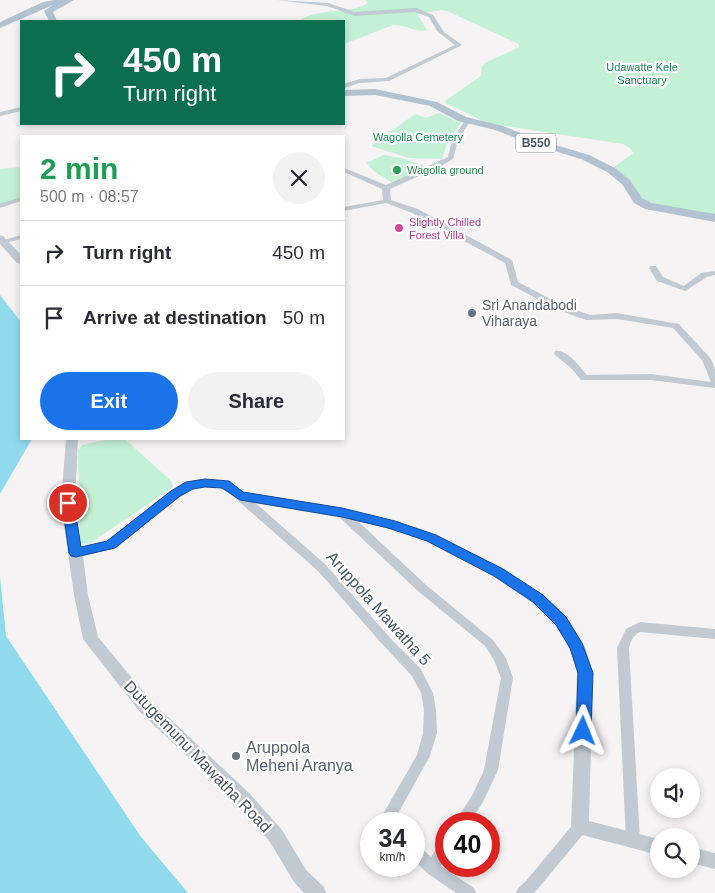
<!DOCTYPE html>
<meta charset="utf-8">
<style>
:root{--surface:#fff;--page:#f2f2f3;--text:#2b2b33;--muted:#7c7c81;--line:#e1e1e2;--accent:#1a73e8}
body{margin:0;font-family:Helvetica,sans-serif;background:var(--page);color:var(--text);height:100vh;display:flex;flex-direction:column;font-size:19px;white-space:nowrap}
*{box-sizing:border-box;margin:0}
p{font-size:16px;color:var(--muted)}
.icon{flex:none;width:28px;height:28px;fill:none;stroke:currentColor;stroke-width:2;stroke-linecap:round;stroke-linejoin:round}
.map{position:relative;flex:1;overflow:hidden}
.panel{position:absolute;left:20px;top:135px;width:325px;height:305px;display:flex;flex-direction:column;background:var(--surface);border-radius:0px;box-shadow:0 2px 8px #0003}
.panel>*{flex:none}
.hud{position:absolute;left:20px;top:20px;width:325px;height:105px;border-radius:0px;box-shadow:0 2px 8px #0003;background:#0b6e4f;color:#fff;overflow:hidden}
.fabs{position:absolute;left:650px;top:768px;display:grid;gap:10px}
.fabs a{display:grid;place-items:center;width:50px;height:50px;border-radius:50%;background:var(--surface);box-shadow:0 2px 8px #0003;font-size:25px}
.speed{position:absolute;left:360px;top:812px;display:flex;gap:10px;font-size:25px;font-weight:700;text-align:center}
.speed>*{display:grid;place-content:center;width:65px;height:65px;border-radius:50%;background:var(--surface);box-shadow:0 2px 8px #0003;line-height:1}
.speed small{font-size:12px;font-weight:400}
.speed .limit{border:8px solid #d22;background:#fff;color:#111}
.pin{position:absolute;display:grid;place-items:center;width:42px;height:42px;color:#fff;margin:-21px;border:2px solid #fff;border-radius:50%;box-shadow:0 1px 5px #0007}
.me{position:absolute;width:55px;margin:-28px;rotate:2deg;stroke-linejoin:round;filter:drop-shadow(0 0 4px #0008)}
.turn{display:flex;align-items:center;gap:18px;height:105px;padding:0 20px;font-size:22px}
.turn .icon{width:65px;height:65px;stroke-width:2.5}
.turn b{display:block;font-size:35px;line-height:42px}
.round{display:grid;place-items:center;flex:none;width:52px;height:52px;border-radius:26px;background:var(--page)}
.summary{display:flex;align-items:center;justify-content:space-between;height:85px;padding:0 20px}
h1{font-size:30px;font-weight:600;line-height:38px;color:#1e9e55}
.action{display:flex;gap:10px;margin-top:auto;padding:10px 20px}
.action a{flex:1;height:58px;border-radius:30px;background:var(--accent);color:#fff;font-size:20px;font-weight:600;line-height:58px;text-align:center}
.action a+a{background:var(--page);color:var(--text)}
ul{padding:0;list-style:none}
li{display:flex;align-items:center;gap:15px;height:65px;padding:0 20px;border-top:1px solid var(--line)}
li div{flex:1}
li b{display:block;font-size:19px}
li em{font-style:normal}
.map>svg:first-child{display:block}
.green{fill:#c3f1d5}
.water{fill:#90daee}
.lines{fill:none;stroke-linecap:round;stroke-linejoin:round}
.minor{fill:#c1cad2;fill-rule:evenodd}
.tertiary{fill:#c1cad2;fill-rule:evenodd}
.primary{fill:#b3c2d1;fill-rule:evenodd}
.route{fill:#1a73e8;stroke:#114b97}
.leisure-dot{fill:#2e9e5b;stroke:#fff;stroke-width:2}
.hotel-dot{fill:#d1479c;stroke:#fff;stroke-width:2}
.worship-dot{fill:#6b7280;stroke:#fff;stroke-width:2}
.labels{text-anchor:middle;stroke-width:4.5;stroke-linejoin:round;paint-order:stroke}
.far-park-label{font-size:11px;fill:#17864f;stroke:#fff}
.far-leisure-label{font-size:11px;fill:#27864d;stroke:#fff;text-anchor:start}
.far-hotel-label{font-size:11px;fill:#b23c85;stroke:#fff;text-anchor:start}
.shield{fill:#fff;stroke:#808990;stroke-width:1}
.shield-label{font-size:12px;font-weight:bold;fill:#4a5661}
.worship-label{font-size:14px;fill:#5b616d;stroke:#fff;text-anchor:start}
.near-street-label{font-size:16px;fill:#4a5661;stroke:#fff}
.near-worship-label{font-size:16px;fill:#5b616d;stroke:#fff;text-anchor:start}
</style>
<div class="map">
<svg width="715" height="893" viewBox="0 0 715 893">
<rect width="100%" height="100%" fill="#f5f3f3"/>
<path class="green" d="M365 0H715V216L658 205 639 197 632 183 615 170 614 167 633 153 631 149 623 144 491 124C474 119 463 109 446 104L445 101 481 76 482 66 485 63 519 47V44L447 11 441 10 417 14 427 30C415 33 406 24 393 25L344 44V21H298C320 7 354 14 368 3Z
M439 113 461 123 448 140 442 159 409 158 371 146 415 114 426 118Z
M384 155 404 159 428 167 391 182 375 172 366 163Z
M21 167V197L0 205V169Z
M109 439H125L172 482 173 487 89 544 80 543 78 450 82 445Z"/>
<path class="water" d="M0 295 21 322V439H32L0 494Z
M0 577 6 636 141 837 188 893H0Z"/>
<g class="lines">
<path class="minor" d="M277 0 328 3 355 12 416 8 433 15 444 32 462 45 389 81 360 83 344 88V84L360 79 386 78 455 45 437 31 429 17 415 12 355 16 327 6Z
M21 107V111L0 116V112Z
M466 119 471 120 458 140 453 159 441 166 390 189 391 200 418 209 512 260 518 282 564 306 590 315 617 313 679 324 711 359 715 370V388L651 380H581L572 369 555 355 554 353 555 351C567 349 580 367 587 375L651 374 711 382 702 360 673 328 617 319 586 320 558 310 511 285 505 263 412 213 386 203 344 211V207L383 200 382 189 344 172V168L386 185 448 157 452 140Z
M21 197V201L0 208V204Z
M21 235V239L5 243 1 241Z
M650 266H656L663 277 684 286 701 273 715 271V275L707 277 685 291 657 281 649 268Z
M240 492 244 493 326 565 392 640 420 668 433 693 436 710 437 733 430 756 396 817 397 824H383L382 816 417 755 423 733 424 710 421 693 412 676 384 646 318 571 236 499 235 496 236 493Z
M342 509 346 510 426 585 493 640 506 658 513 678 498 770 483 802 469 824H454L473 794 484 770 501 678 494 660 485 646 418 591 338 516 337 513 338 510Z
M640 622 715 629V639L640 632C633 635 631 641 629 648L640 840 638 845 633 847 628 845 626 840 617 648 626 629Z
M580 821 585 822 587 827 585 832 536 891 534 893H516L518 888 526 881 575 822Z
M446 839V858L441 866 474 888 476 893H456L427 873 414 860V844L419 846 431 857 441 841Z"/>
<path class="tertiary" d="M0 235 3 236 21 255V264L17 263 0 244Z
M66 439H78L75 503 81 547 107 541 170 491 185 482 205 479 229 481 244 492 342 508 396 521 436 535 503 568 543 595 566 617 585 647 593 673 589 821 659 839V855L574 833 571 827 577 673 570 648 556 625 533 603 493 576 426 541 389 528 342 518 240 500 221 488 205 487 193 489 180 497 116 548 83 556 88 595 98 637 152 702 249 793 282 830 306 870 324 887 326 893H304L294 882 270 842 237 803 140 712 83 639 74 595 61 503Z
M691 847 715 853V869L691 863Z"/>
<path class="primary" d="M55 0H74L53 12 57 21H49L44 11 53 5 0 28V22L43 2Z
M375 89 437 102 466 117 503 126 539 140 589 155 615 168 630 180 642 198 652 203 715 214V222L645 209 634 203 622 184 607 172 581 159 531 144 495 130 458 121 430 106 375 95 344 96V90Z"/>
</g>
<path class="route" d="M205 479 229 481 243 492 342 508 395 521 436 535 503 569 543 595 566 617 582 643 593 673 591 731 589 735 583 737 578 735 576 731 578 673 570 648 556 625 533 602 494 576 427 541 388 528 342 517 240 500 222 488 205 487 193 489 180 496 115 548 76 557 71 556 69 553 62 503 63 500 68 499 74 503 81 547 107 541 171 491 186 482Z"/>
<circle class="leisure-dot" cx="397" cy="170" r="5"/>
<circle class="hotel-dot" cx="399" cy="228" r="5"/>
<g class="worship-dot">
<circle cx="472" cy="313" r="5"/>
<circle cx="236" cy="756" r="5"/>
</g>
<g class="labels">
<g class="far-park-label">
<text x="642" y="71">Udawatte Kele<tspan x="642" dy="13">Sanctuary</tspan></text>
<text x="418" y="141">Wagolla Cemetery</text>
</g>
<g class="far-leisure-label">
<text x="407" y="174">Wagolla ground</text>
</g>
<g class="far-hotel-label">
<text x="409" y="226">Slightly Chilled<tspan x="409" dy="13">Forest Villa</tspan></text>
</g>
<rect class="shield" x="516" y="133.5" width="40" height="19" rx="4"/>
<g class="shield-label">
<text x="536" y="147">B550</text>
</g>
<g class="worship-label">
<text x="482" y="310">Sri Anandabodi<tspan x="482" dy="16">Viharaya</tspan></text>
</g>
<g class="near-street-label">
<text transform="translate(379 608) rotate(48)" y="6">Aruppola Mawatha 5</text>
<text transform="translate(198 756) rotate(46)" y="6">Dutugemunu Mawatha Road</text>
</g>
<g class="near-worship-label">
<text x="246" y="753">Aruppola<tspan x="246" dy="18">Meheni Aranya</tspan></text>
</g>
</g>
</svg>
<div class="fabs">
<a><svg class="icon" aria-label="sound" viewBox="0 0 24 24"><path d="M4 9h4l5-4v14l-5-4H4zM17 9q2 3 0 6"/></svg></a>
<a><svg class="icon" aria-label="search" viewBox="0 0 24 24"><circle cx="10" cy="10" r="6"/><path d="M15 15l6 6"/></svg></a>
</div>
<div class="speed"><div>34<small>km/h</small></div><div class="limit">40</div></div>
<div class="pin" style="left:68px;top:503px;background:#d93025"><svg class="icon" aria-label="arrive" viewBox="0 0 24 24"><path d="M6 21V4h12l-3 4 3 4H6"/></svg></div>
<svg class="me" style="left:583px;top:731px" viewBox="-20 -20 40 40"><path d="M0-17L14 15 0 8-14 15z" fill="#1a73e8" stroke="#fff" stroke-width="4"/></svg>
<div class="hud">
<div class="turn"><svg class="icon" aria-label="right" viewBox="0 0 24 24"><path d="M7 20v-9h11M14 6l5 5-5 5"/></svg><div><b>450 m</b>Turn right</div></div>
</div>
<section class="panel">
<div class="summary"><div><h1>2 min</h1><p>500 m · 08:57</p></div><a class="round"><svg class="icon" aria-label="close" viewBox="0 0 24 24"><path d="M6 6l12 12M18 6L6 18"/></svg></a></div>
<ul>
<li><svg class="icon" aria-label="right" viewBox="0 0 24 24"><path d="M7 20v-9h11M14 6l5 5-5 5"/></svg><div><b>Turn right</b></div><em>450 m</em></li>
<li><svg class="icon" aria-label="arrive" viewBox="0 0 24 24"><path d="M6 21V4h12l-3 4 3 4H6"/></svg><div><b>Arrive at destination</b></div><em>50 m</em></li>
</ul>
<div class="action"><a>Exit</a><a>Share</a></div>
</section>
</div>
